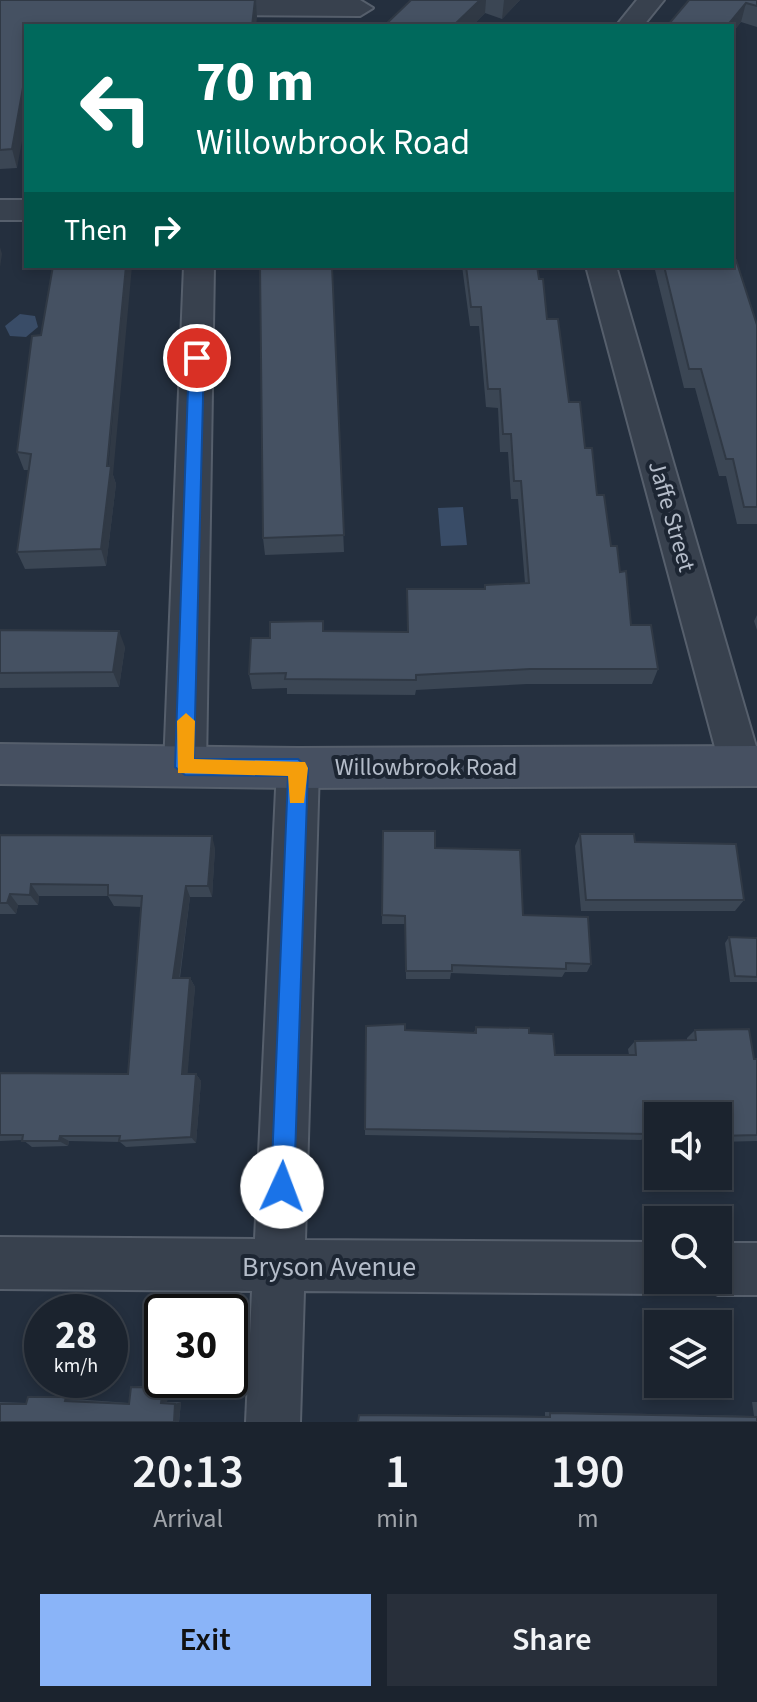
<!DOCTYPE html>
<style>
:root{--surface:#1b232e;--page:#282f3a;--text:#f1f3f6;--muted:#a0a4aa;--line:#39404a;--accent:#8ab4f8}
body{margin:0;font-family:"Source Sans 3",sans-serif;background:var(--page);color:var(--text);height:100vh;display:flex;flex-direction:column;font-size:30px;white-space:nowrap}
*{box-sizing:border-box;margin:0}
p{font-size:26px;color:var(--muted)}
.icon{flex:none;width:44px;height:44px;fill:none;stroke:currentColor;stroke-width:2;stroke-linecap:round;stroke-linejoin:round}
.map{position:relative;height:1422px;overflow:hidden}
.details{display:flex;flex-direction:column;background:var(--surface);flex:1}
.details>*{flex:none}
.hud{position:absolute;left:24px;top:24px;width:710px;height:244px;border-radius:0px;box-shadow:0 4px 12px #0003,0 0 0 2px var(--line);background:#00695c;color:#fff;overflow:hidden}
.tools{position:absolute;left:644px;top:1102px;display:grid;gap:16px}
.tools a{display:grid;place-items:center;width:88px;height:88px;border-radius:0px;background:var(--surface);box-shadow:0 4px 12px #0003,0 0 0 2px var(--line);font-size:40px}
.speed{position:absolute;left:24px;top:1294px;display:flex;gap:16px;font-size:40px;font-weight:700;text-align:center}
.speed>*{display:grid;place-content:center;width:104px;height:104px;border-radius:50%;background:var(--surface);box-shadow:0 4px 12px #0003,0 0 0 2px var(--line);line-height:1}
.speed small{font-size:20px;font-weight:400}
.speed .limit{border:4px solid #111;border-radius:12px;background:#fff;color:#111}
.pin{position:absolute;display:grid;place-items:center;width:68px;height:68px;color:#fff;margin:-34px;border:4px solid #fff;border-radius:50%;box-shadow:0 2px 8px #0007}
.me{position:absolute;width:88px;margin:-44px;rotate:2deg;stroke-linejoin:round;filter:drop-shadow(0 0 6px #0008)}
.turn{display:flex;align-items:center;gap:28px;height:168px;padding:0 40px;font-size:36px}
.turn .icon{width:104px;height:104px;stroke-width:2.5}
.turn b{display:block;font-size:56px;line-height:68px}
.then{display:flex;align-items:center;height:76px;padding:0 40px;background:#0003;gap:16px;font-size:30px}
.eta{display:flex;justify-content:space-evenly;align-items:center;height:136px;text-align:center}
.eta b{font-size:48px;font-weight:600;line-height:56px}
.action{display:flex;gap:16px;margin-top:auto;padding:16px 40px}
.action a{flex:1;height:92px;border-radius:0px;background:var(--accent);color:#111;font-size:32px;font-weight:600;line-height:92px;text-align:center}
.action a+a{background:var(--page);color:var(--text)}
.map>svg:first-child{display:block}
.water{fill:#394c67}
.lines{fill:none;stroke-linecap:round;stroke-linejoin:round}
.street-casing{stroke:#565f6c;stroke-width:4}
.secondary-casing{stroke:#565f6c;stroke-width:4}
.street{fill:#38414e;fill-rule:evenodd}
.secondary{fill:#465061;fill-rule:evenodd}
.wall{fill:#3b4654}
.shaded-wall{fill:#303945}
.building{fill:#455162;stroke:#303945;stroke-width:2}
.route{fill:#1a73e8;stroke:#114b97;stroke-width:2}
.slow{fill:#f59e0b}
.labels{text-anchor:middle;stroke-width:8;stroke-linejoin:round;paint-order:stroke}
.street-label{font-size:24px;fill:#b4bcc9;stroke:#1d2633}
.near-street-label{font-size:28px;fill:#b4bcc9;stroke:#1d2633}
</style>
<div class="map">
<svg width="757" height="1422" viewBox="0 0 757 1422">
<rect width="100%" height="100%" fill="#242f3e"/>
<path class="water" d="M20 314 35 316 38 327 26 337 10 336 5 326Z
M463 507 467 545 441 546 438 508Z"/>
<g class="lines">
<g class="street-casing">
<path id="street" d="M201 0H360L373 8 360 16 204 15 191 7Z
M637 0H664L643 26H616Z
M0 200H26V220H0Z
M184 266H214L206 767 200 780 185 785 170 780 164 767Z
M586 266H616L757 750 756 779 741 784 726 779 720 766Z
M298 750 313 755 319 768 305 1240 658 1242V1280H679L676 1286 658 1294 304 1291 300 1422H246L252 1291 0 1289V1237L255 1239 277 768 283 755Z
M718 1243H757V1295H718L700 1287 697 1280H718Z"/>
</g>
<g class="secondary-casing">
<path id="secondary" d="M0 744 298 748 757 746V786L298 788 0 784Z"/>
</g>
<use href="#street" class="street"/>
<use href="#secondary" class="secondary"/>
</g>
<path class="wall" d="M0 0H256L257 18 26 26 17 168 0 169Z
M411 0H520L502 19 485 13 472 26H384Z
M757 0V27L741 22 732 33V26H667Z
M332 266 344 552 265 555 263 538Z
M462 266H537L547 319 569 402 585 448 611 546 620 572 631 625 658 669 652 684H527L416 690 415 695 287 694V688L252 689 249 674 270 638 324 631 407 632V589H484L485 585 525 583 518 499H511L508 452H500L498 408 486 407 479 326H470Z
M650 266H732L757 325V524H737L726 476H719L695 388H684L655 270H650Z
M32 336 113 475 116 484 106 566 25 569 17 552 29 470H24L17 452Z
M757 615V630L754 621Z
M0 630 125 647 119 687 0 688Z
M383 831 435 848 523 915 591 964 587 972H565L562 977 451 973 450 979H406L405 924H382Z
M580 834 635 842 744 900 735 911H581L575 846Z
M0 835 215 848 212 897H190L180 978H190L195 987 187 1074H196L201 1081 196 1143 126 1147 120 1142 69 1141 68 1146 32 1147 23 1140 0 1141V1073L128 1074 142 907 114 906 108 896H39L38 905H18L16 914H0Z
M729 937 757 938V982H730L725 943Z
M366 1026 405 1030 474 1033 476 1027 529 1033 555 1055H629L628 1049 635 1041H687V1038L695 1030 754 1059H757V1141L718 1142V1116H658V1127H648L649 1134 641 1140 365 1135Z
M138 1386 169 1387 167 1402H181L179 1422H0V1402L27 1403 28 1397 38 1396H75L74 1399 129 1403 131 1387Z
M752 1402H757V1422L359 1415V1414L545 1416V1412L754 1416Z"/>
<path class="shaded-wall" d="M256 0 257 18 256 26H252Z
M480 0H486L485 13 472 26H453Z
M504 0H520L502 19Z
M746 3 741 22 732 33V26H727Z
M26 71V120L17 168 12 149Z
M0 247 2 254 0 267Z
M126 266H132L113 475 116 484 106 566 101 549Z
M119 631 125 647 119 687 113 672Z
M212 836 215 848 212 897 208 886Z
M31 884 39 896 38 905 30 895Z
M186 886 190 897 178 987 173 978Z
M10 894 18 905 16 914 7 903Z
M190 978 195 987 187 1081 182 1074Z
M196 1074 201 1081 196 1143 191 1137Z
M60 1136 69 1141 68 1146 59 1141Z
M169 1387 167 1402 161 1403 163 1388Z
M75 1396 74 1399 65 1401 66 1397Z
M181 1402 179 1422H174L175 1404Z"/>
<path class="building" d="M0 0H255L252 26H26V71L12 149 0 150Z
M411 0H480L453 26H384Z
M689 0H757V6L746 3 727 26H667Z
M732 260H736L757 325V507H744L733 459H726L701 369H689L664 266H732Z
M53 266H126L107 466H111L101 549 17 552 31 454 17 452 32 336 41 335Z
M260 266H332L344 535 263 538Z
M466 266H537L539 279H543L547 319H558L569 402H580L585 448H592L597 495H604L611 546H617L620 572 626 571 631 625H651L658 669H530L416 675V680L285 679 286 673 249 674 251 638H270V622L323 621V631L408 632 407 589H485V585L529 583 521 481H514L511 434H503L500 389H488L481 307H471Z
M0 630 119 631 113 672 0 673Z
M383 831H435V848L520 850 523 915 588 917 591 964 566 963V969L452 965V971H406L405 916 382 915Z
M580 834H634L635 842 736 844 744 900H586Z
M0 835 212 836 208 886H186L173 978H190L182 1074H196L191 1137 119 1141 120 1136H60L59 1141H22L23 1135H0V1073L128 1074 142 896 108 895V885L31 884 30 895 10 894 7 903H0Z
M729 937 757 938V977L735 976Z
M405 1024V1030L476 1033V1027L529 1028V1033L553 1034 555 1055H636L635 1041 696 1040 695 1030 749 1029 754 1059H757V1135L718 1136V1116H658V1121H647L649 1134 365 1129 366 1026Z
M131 1387 163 1388 161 1403 175 1404 174 1422H0V1404H26L28 1397H66L65 1401 129 1404Z
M550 1413 757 1417V1422H358L359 1415 550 1417Z"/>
<path class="route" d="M197 353 204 358 194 759H298L308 768 294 1187 290 1195 282 1198 274 1195 271 1187 288 776 185 775 175 767 189 358Z"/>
<path class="slow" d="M186 713 195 721 194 759 305 762 308 768 304 803H290L288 776 178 773 177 721Z"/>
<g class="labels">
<g class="street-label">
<text transform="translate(672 516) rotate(74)" y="8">Jaffe Street</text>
<text x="426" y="775">Willowbrook Road</text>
</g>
<g class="near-street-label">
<text x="329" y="1276">Bryson Avenue</text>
</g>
</g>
</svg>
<div class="tools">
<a><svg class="icon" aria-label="sound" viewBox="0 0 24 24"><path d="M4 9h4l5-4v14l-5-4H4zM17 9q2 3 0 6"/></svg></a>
<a><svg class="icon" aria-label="search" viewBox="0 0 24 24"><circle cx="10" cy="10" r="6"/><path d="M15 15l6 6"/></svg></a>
<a><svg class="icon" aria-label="layers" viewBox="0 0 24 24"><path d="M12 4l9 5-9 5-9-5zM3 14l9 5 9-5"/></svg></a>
</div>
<div class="speed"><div>28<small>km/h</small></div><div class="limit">30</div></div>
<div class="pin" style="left:197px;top:358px;background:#d93025"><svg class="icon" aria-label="arrive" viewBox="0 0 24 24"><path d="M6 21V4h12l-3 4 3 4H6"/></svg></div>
<svg class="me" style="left:282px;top:1187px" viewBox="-20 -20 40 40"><circle r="19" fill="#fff"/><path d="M0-13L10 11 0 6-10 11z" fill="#1a73e8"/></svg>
<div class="hud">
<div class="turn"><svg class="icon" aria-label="left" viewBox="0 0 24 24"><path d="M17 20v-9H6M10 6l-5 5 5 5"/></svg><div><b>70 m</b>Willowbrook Road</div></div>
<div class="then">Then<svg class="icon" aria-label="right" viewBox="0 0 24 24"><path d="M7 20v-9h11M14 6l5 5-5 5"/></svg></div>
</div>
</div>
<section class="details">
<div class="eta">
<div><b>20:13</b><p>Arrival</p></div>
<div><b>1</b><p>min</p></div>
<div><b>190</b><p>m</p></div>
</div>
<div class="action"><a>Exit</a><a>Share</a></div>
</section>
